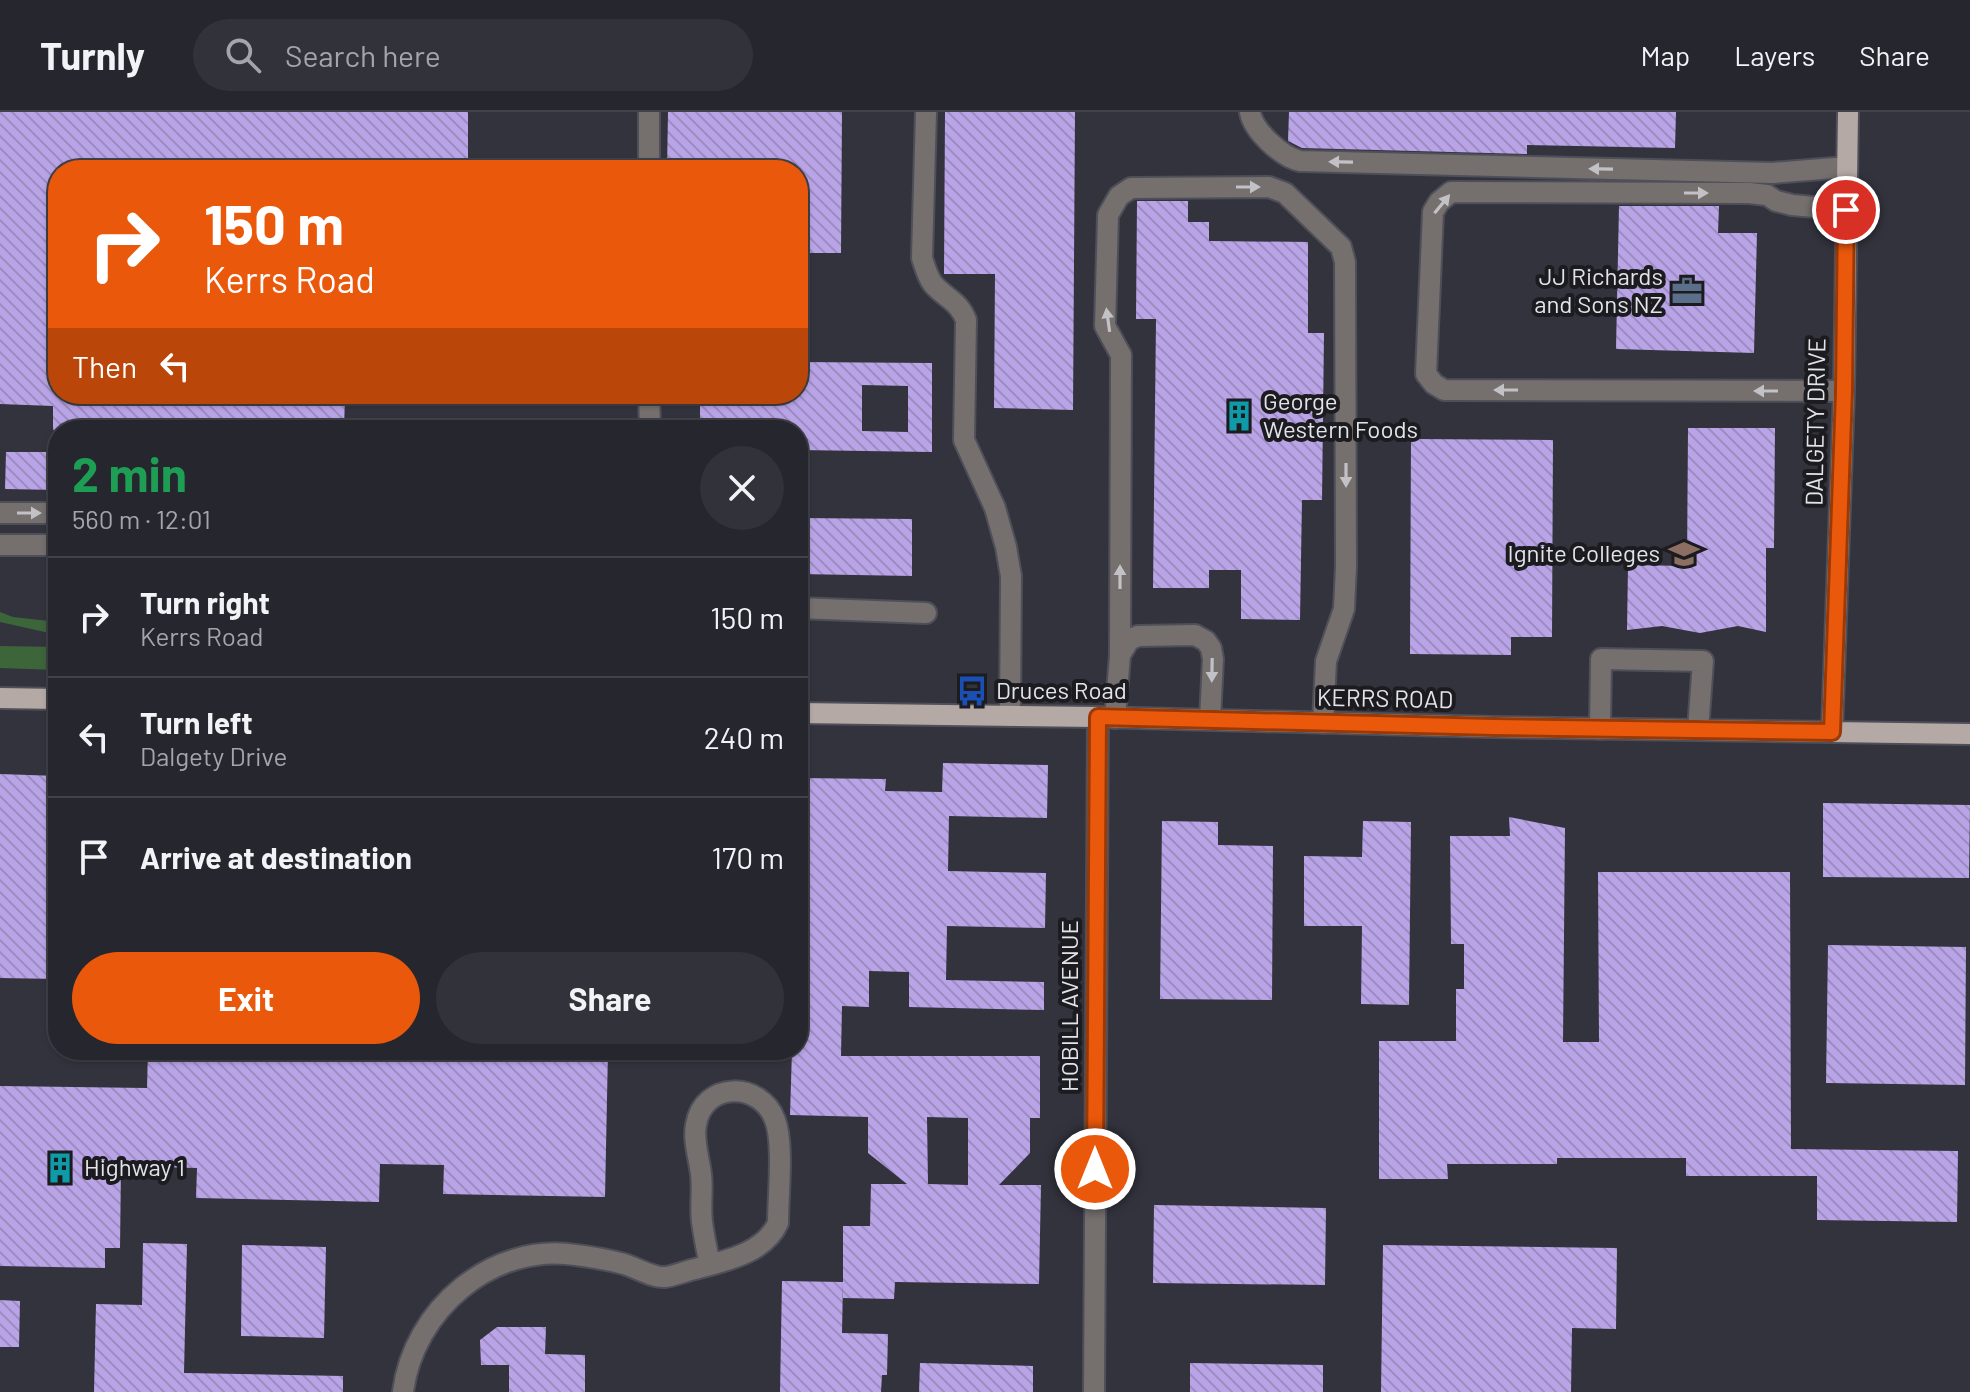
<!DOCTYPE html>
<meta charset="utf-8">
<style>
:root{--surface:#26262e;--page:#32323a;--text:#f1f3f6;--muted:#a4a5aa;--line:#42434a;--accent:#ea580c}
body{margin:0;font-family:Barlow,sans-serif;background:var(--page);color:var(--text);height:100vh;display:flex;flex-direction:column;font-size:30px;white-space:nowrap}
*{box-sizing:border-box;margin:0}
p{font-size:26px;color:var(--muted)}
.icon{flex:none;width:44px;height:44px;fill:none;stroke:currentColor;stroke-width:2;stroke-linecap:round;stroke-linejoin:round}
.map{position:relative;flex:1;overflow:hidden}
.sheet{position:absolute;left:48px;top:308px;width:760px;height:640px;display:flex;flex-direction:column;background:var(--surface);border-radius:32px;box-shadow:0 2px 6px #0004,0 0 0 2px var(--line)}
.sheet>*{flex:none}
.hud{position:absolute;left:48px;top:48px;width:760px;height:244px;border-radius:32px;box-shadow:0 2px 6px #0004,0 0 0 2px var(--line);background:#ea580c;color:#fff;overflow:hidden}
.pin{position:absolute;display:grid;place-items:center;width:68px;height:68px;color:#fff;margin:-34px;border:4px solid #fff;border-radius:50%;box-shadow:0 2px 8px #0007}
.me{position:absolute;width:88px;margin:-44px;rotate:0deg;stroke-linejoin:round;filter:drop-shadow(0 0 6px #0008)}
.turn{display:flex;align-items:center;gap:28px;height:168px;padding:0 24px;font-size:36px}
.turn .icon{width:104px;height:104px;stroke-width:2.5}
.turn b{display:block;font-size:56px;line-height:68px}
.then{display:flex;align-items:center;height:76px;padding:0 24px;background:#0003;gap:16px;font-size:30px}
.round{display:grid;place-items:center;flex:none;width:84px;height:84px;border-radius:42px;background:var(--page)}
.summary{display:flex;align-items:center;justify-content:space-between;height:136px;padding:0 24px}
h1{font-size:48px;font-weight:700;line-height:60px;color:#1e9e55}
.action{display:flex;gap:16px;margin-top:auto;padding:16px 24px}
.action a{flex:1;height:92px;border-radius:48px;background:var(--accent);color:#fff;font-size:32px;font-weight:700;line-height:92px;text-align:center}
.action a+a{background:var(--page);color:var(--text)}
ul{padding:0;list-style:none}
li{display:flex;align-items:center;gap:24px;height:120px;padding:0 24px;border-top:2px solid var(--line)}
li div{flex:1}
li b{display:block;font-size:30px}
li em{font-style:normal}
header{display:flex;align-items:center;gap:48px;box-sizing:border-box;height:112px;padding:0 40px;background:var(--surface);border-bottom:2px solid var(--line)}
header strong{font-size:38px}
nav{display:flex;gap:44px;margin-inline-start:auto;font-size:28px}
.search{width:560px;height:72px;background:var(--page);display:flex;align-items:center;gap:20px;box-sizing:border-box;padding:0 28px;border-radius:44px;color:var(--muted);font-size:30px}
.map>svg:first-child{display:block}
.grass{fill:#3c653a}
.building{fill:url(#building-back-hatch);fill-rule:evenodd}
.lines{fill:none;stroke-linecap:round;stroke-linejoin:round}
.minor-casing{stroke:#4e4f59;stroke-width:24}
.major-casing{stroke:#4e4f59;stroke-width:24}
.minor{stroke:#756f6e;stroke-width:20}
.major{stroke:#b5a9a6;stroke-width:20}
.oneway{fill:#c2c1c5}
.route-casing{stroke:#983908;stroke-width:20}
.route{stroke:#ea580c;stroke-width:14}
.labels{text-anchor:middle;stroke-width:8;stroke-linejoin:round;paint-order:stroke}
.poi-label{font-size:24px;fill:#e3e4ea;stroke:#1b1b20;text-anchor:start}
.street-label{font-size:24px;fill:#e3e4ea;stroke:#1b1b20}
</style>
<header>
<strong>Turnly</strong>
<div class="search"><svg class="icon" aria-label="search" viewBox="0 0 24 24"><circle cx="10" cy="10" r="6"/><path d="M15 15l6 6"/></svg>Search here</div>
<nav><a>Map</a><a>Layers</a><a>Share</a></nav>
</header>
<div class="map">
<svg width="1970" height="1280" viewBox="0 0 1970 1280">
<defs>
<pattern id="building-back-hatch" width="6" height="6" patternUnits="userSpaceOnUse" patternTransform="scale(2)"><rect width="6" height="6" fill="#b9a4e7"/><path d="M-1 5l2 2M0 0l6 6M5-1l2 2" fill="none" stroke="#9c8cbf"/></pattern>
</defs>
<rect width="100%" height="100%" fill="#32333d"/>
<path class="grass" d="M0 500 13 505 58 510V523L0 510Z
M0 534 58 535V558L0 556Z"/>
<path class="building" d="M0 0H468V58H58V282H338L337 284H345L344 318H53V294L0 292Z
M668 0H842L841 141H798V58H667Z
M945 0H1075L1073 298 994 296 995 162H944Z
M1289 0H1676L1675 36 1527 33V42L1302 36 1288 29Z
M1137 89H1188V110H1209V129L1308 130V221H1324L1322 388H1302L1300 508 1241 507V458H1209V476H1153L1156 207H1136Z
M1619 94H1719L1718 121H1757L1754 241 1616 237Z
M798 250 932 251V340L798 338V318H700V282H798ZM862 273 908 274V320L862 319Z
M1688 316H1775L1774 436H1766V520L1738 514 1700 521 1662 514 1627 518 1628 453 1687 454Z
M1411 327 1553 328 1552 525H1511V543L1410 542Z
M6 340H58V378L5 377Z
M798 406 912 407V464L798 462Z
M943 651 1048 653 1047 706 949 704 948 759 1046 761 1045 816 947 814 946 868 1044 870V898L909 895V860L869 859V895L842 894 841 944H1040V1006H1030V1041L999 1073H1041L1039 1172 895 1170 894 1187 843 1186V1114H870L871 1072H907L868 1041V1005L790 1003 792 938H798V666L886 667 885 679 942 680ZM927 1005 968 1006V1073L928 1072Z
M0 662 58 664V867L0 866Z
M1823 691 1970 693 1969 766 1823 765Z
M1509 705 1565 716 1563 930H1599L1598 760H1790L1791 1037 1958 1039 1957 1110 1817 1108V1064H1686V1046H1557V1052H1447L1448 1067H1379V929H1456V877H1464V832H1451L1450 724H1510Z
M1162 709 1218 710V733L1273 734 1272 888 1160 887Z
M1363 709 1411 710 1409 893 1361 892 1362 814H1304V744L1362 745Z
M1828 833 1966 835 1965 973 1826 971Z
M148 938H608L605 1085 443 1082 444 1053 380 1052 379 1090 196 1086 197 1056 121 1054 120 1136H105V1156L0 1154V974L147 976Z
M1154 1093 1326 1096 1325 1173 1153 1171Z
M143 1131 187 1132 184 1261 343 1264V1280H94L96 1192 142 1193Z
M242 1133 326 1135 324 1226 241 1224Z
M1383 1133 1617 1136 1616 1217 1572 1216 1571 1280H1381Z
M782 1169 843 1170 842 1221 888 1222 887 1263H882L881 1280H780Z
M0 1188 20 1189 19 1235H0Z
M497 1215H546L545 1242 585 1243V1280H509V1253H481L480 1228Z
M920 1251 1033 1254V1280H919Z
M1190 1251 1323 1253V1280H1190Z"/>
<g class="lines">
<g class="minor-casing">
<path id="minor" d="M649 0V58
M926 0 922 146C925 155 927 164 933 172 945 186 959 189 966 208L964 328 995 396 1006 435 1011 464 1010 604
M1250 0C1253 19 1282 45 1300 49L1772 61 1847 55
M1844 279 1444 278 1434 272 1426 262 1433 100 1439 90 1451 80 1749 81 1767 83 1776 89 1792 93 1846 98
M649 282 650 318
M0 401H58
M0 433H58
M798 496 926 501
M1120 543 1121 243 1105 214 1108 103 1119 84 1131 76 1269 75 1285 81 1341 135 1345 150 1346 454 1344 497 1326 549 1323 611
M1115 606 1120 543 1129 528 1138 524 1195 523 1206 529 1211 536 1213 547 1210 608
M1600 617 1601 547 1703 549 1698 618
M403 1280C413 1198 492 1130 576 1143 592 1145 609 1148 624 1152 637 1156 653 1166 665 1165 675 1164 685 1159 695 1157 724 1149 764 1142 778 1111 778 1084 784 1031 775 1008 761 969 703 969 696 1013 693 1028 699 1046 701 1062 703 1078 700 1094 702 1110 704 1125 707 1139 710 1153
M1094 1280 1098 605"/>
</g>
<g class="major-casing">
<path id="major" d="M0 586 58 587
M798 601 1098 605 1494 615 1970 622
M1832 620 1844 279 1848 0"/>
</g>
<use href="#minor" class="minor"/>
<use href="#major" class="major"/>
</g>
<defs><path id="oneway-solid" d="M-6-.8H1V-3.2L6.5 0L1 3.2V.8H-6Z" transform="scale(2)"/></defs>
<g class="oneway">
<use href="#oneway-solid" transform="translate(1341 50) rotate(-179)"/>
<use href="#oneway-solid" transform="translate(1601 57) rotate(-179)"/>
<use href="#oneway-solid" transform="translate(1248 75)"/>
<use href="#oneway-solid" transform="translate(1696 81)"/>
<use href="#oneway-solid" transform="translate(1442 92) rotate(-51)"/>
<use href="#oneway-solid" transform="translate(1108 208) rotate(-98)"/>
<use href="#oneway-solid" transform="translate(1506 278) rotate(-180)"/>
<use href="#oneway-solid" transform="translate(1766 279) rotate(-180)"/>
<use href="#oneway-solid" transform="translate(1346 363) rotate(90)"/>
<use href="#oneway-solid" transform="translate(29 401)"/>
<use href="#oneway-solid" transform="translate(1120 465) rotate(-90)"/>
<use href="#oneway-solid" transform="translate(1212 558) rotate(91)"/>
</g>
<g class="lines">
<g class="route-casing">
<path id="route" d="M1095 1057 1098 605 1494 615 1832 620 1844 279 1846 98"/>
</g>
<use href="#route" class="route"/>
</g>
<defs>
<g id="office-bare" transform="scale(2.4)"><path d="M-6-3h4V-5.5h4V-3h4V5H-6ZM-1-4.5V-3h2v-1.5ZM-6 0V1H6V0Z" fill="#5c6f8a" stroke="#1b1b20" stroke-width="2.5" paint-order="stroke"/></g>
<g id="building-bare" transform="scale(2.4)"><path d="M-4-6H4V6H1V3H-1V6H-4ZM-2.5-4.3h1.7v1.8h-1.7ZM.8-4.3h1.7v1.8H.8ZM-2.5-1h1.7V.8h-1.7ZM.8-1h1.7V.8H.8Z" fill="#0f9aa8" stroke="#1b1b20" stroke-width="2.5" paint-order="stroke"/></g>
<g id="university-bare" transform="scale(2.4)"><path d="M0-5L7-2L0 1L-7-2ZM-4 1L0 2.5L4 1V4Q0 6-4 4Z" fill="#8d6e63" stroke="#1b1b20" stroke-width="2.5" paint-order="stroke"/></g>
<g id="bus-bare" transform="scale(2.4)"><path d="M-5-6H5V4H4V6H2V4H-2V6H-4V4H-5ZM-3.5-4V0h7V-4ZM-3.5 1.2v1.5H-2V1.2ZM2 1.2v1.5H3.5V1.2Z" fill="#1a4fb4" stroke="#1b1b20" stroke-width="2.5" paint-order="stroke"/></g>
</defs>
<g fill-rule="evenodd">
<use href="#office-bare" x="1687" y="179"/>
<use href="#building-bare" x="1239" y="304"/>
<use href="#university-bare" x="1684" y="442"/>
<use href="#bus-bare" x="972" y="579"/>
<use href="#building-bare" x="60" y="1056"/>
</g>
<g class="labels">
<g class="poi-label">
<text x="1663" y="173" text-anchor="end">JJ Richards<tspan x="1663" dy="28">and Sons NZ</tspan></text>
<text x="1263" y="298">George<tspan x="1263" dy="28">Western Foods</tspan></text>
<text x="1660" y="450" text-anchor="end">Ignite Colleges</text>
<text x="996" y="587">Druces Road</text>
<text x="84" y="1064">Highway 1</text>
</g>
<g class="street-label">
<text transform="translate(1816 310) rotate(-89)" y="8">DALGETY DRIVE</text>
<text transform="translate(1385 587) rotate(1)" y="8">KERRS ROAD</text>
<text transform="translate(1070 894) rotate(-90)" y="8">HOBILL AVENUE</text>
</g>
</g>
</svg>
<div class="pin" style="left:1846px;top:98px;background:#d93025"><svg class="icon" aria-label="arrive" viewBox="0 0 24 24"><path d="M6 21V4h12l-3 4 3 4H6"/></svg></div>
<svg class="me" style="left:1095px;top:1057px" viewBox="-20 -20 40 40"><circle r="17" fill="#ea580c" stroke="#fff" stroke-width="3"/><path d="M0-11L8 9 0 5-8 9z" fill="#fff"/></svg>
<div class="hud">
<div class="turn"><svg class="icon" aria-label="right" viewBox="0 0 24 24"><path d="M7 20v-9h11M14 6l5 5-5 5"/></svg><div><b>150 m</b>Kerrs Road</div></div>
<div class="then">Then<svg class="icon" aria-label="left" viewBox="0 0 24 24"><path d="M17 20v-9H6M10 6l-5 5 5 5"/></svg></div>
</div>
<section class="sheet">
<div class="summary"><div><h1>2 min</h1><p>560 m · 12:01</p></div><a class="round"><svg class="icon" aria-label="close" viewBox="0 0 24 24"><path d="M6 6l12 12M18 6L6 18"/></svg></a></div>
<ul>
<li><svg class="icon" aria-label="right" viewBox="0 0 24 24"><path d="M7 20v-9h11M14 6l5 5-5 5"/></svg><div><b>Turn right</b><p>Kerrs Road</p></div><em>150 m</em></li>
<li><svg class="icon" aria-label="left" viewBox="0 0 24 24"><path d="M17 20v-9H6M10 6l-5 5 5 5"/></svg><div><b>Turn left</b><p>Dalgety Drive</p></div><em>240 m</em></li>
<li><svg class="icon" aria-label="arrive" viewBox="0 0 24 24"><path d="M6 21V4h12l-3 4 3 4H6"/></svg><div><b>Arrive at destination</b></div><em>170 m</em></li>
</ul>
<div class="action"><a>Exit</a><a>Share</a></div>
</section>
</div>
